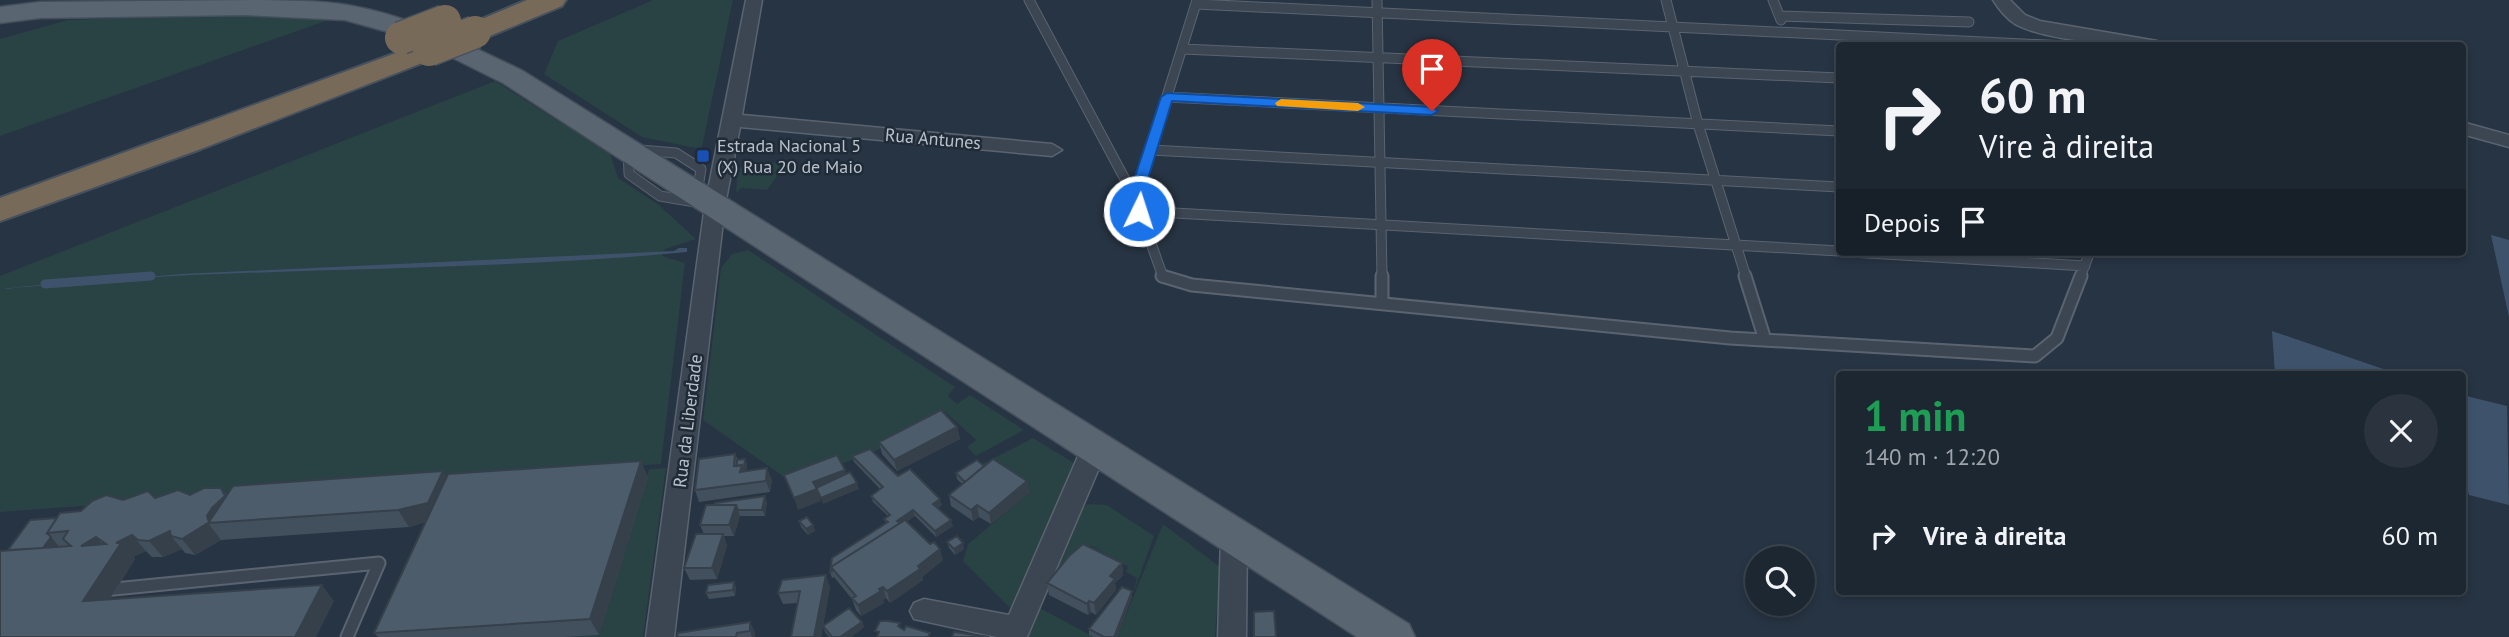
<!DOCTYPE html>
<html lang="pt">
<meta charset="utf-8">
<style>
:root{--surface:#1d2732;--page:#2a333e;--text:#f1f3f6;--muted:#a0a5ac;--line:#3b444d}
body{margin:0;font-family:"PT Sans",sans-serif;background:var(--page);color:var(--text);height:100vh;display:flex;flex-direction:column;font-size:26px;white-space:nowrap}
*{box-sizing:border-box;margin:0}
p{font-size:23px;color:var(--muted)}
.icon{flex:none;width:38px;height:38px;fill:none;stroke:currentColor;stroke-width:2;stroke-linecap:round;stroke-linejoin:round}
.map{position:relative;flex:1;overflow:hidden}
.panel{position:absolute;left:1836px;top:371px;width:630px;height:224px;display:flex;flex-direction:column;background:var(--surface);border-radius:7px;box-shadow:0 4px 10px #0003,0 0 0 2px var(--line)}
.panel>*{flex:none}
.hud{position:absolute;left:1836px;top:42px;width:630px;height:214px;border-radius:7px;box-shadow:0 4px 10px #0003,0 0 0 2px var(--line);background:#1d2732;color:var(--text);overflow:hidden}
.buttons{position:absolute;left:1745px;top:546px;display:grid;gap:14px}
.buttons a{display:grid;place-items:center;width:70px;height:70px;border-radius:50%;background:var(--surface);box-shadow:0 4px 10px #0003,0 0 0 2px var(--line);font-size:35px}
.pin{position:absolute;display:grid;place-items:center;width:60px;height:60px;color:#fff;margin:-72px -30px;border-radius:50% 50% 50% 0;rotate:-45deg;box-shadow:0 0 7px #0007}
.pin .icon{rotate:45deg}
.me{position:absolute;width:77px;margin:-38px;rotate:4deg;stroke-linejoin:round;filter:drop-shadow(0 0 5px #0008)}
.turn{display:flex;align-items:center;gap:24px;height:147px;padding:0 28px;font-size:32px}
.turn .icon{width:91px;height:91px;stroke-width:2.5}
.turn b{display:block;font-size:49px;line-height:60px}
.then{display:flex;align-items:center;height:66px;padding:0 28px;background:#0003;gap:14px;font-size:26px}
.round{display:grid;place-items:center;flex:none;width:74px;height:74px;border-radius:37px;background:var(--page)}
.headline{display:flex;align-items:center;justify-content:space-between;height:119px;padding:0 28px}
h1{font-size:42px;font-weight:700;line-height:52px;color:#1e9e55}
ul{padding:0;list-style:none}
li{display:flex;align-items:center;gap:21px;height:91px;padding:0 28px}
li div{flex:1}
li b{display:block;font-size:26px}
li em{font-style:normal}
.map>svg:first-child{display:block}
.green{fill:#294244}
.water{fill:#3e536b}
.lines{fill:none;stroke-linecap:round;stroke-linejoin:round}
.stream-far1{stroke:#3e536b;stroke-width:7}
.stream{stroke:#3e536b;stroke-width:9}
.service-far1-casing{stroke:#5a6470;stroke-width:11}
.service-casing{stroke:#5a6470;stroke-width:15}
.minor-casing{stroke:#5a6470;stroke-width:3}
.primary-casing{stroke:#454f5c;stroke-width:3}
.motorway-casing{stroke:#46515d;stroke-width:4}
.service-far1{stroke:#3c4652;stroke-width:9}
.service{stroke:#3c4652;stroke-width:11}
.minor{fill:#3c4652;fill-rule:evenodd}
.primary{fill:#5a6572;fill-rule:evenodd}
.motorway{fill:#786a59;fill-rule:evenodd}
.motorway-bridge-casing{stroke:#46515d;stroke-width:35;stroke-linecap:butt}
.motorway-bridge{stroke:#786a59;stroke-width:32}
.wall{fill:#424f5c}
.shaded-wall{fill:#36404b}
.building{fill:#4d5c6b;stroke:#36404b;stroke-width:2;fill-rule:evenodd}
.route{fill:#1a73e8;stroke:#114b97;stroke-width:2}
.slow{fill:#f59e0b}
.transit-dot{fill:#1a4fb4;stroke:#202b38;stroke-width:2.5}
.labels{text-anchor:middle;stroke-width:5;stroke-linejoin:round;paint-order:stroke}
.street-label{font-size:18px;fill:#b9c1cc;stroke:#202b38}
.poi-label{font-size:18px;fill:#b9c1cc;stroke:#202b38;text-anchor:start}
</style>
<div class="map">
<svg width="2509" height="637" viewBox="0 0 2509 637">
<rect width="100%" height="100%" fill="#273443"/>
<path class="green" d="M653 0H733L702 147 695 148 642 137 544 74 558 41Z
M219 14 334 18 0 136V39L68 20Z
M495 81 610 153 618 178 659 205 696 239 665 249 662 256 685 263 661 464 0 512V276Z
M749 160 786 164 767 190 741 188 736 193 738 167 744 168Z
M748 250 955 387 948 396 957 404 970 395 1024 430 976 456 967 447 976 440 944 411 872 453 791 482 703 420 721 268 732 254Z
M1033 438 1079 466 1018 606 1009 607 963 561 968 544 1029 493 978 466Z
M666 468 643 637H566L599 635 649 469Z
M1088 504 1107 505 1154 536 1132 597 1137 578 1126 572 1128 567 1092 546 1082 549 1062 574 1055 570 1081 509Z
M1163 524 1220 567 1215 637H1117Z
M1038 607 1094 637H1027Z"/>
<path class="water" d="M2491 235 2509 240V317Z
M679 248H687V252C458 274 228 265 0 289L182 274 674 251Z
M2272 331 2398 374H2275Z
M2462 395 2507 406 2509 505 2469 495 2462 472Z"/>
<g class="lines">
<path class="stream-far1" d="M132 277 151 276"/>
<path class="stream" d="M45 284 151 276"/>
<g class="service-far1-casing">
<path id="service-far1" d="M1029 0 1135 198 1163 277
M1377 0 1382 277
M1666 0 1698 124 1746 277
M1773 0 1781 20
M1196 4 2066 46
M1780 16 1969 22
M1183 49 1839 78
M1167 97 1839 131
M1151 150 1839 187
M1135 198 1197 0
M695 202 660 196 629 174 628 149 676 153 701 169 697 193
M1139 211 1839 251
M1851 252 2085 266
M2080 277 2090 252"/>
</g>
<g class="service-casing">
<path id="service" d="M1162 276 1192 285 1730 338 2035 356 2057 338 2081 276
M1382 276V303
M1745 276 1765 340
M104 590 379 563 347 637"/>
</g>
<g class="minor-casing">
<path id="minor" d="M746 0H762L742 115 1052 144 1062 150 1052 156 740 127 725 205 674 637H646L705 205Z
M1993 0H2010L2025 15 2040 21 2157 41 2166 46C2127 46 2048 42 2015 24 2007 19 1998 8 1993 0Z
M2462 122 2509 135V147L2462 134Z
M1095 438 1104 440 1108 447 1027 637H997L914 619 910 611 914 603 924 599 1009 615 1082 447 1086 440Z
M1234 525 1243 529 1247 536 1246 637H1218L1221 536 1225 529Z"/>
</g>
<g class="primary-casing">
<path id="primary" d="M261 0C289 1 320 0 347 5 411 16 465 43 523 71L1409 624 1415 637H1357L503 83 417 40 345 20 244 15 40 18 0 23V7L40 2Z"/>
</g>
<g class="motorway-casing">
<path id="motorway" d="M527 0H566L562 6 485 38 475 41 465 38 460 32 465 26Z
M429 41 440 44 444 50 440 56 201 149 0 221V198Z"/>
</g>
<use href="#service-far1" class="service-far1"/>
<use href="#service" class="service"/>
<use href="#minor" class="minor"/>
<use href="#primary" class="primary"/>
<use href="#motorway" class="motorway"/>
<g class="motorway-bridge-casing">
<path id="motorway-bridge" d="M401 38 445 21
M429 50 475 32"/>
</g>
<use href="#motorway-bridge" class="motorway-bridge"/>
</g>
<path class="wall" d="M957 427 960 439 897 471 882 454 879 442Z
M735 454 738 460 745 459 747 465 746 471 772 480 770 492 699 502 695 490Z
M852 456 898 476 942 505 938 508 953 526 936 537 915 516 906 522 943 560 922 577 923 580 890 603 886 598 883 600 884 603 861 616 856 610 852 599 834 577 832 578 830 572 832 558 886 523 884 519 888 516 873 502 871 496 880 489 854 462Z
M984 466 1027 481 1029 493 991 524 979 517 973 521 951 506 949 495 962 484 957 479 956 473Z
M446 477H648L599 635 566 637H378L374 633 425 522 409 527 221 540 195 555 185 553 182 549 163 557H152L146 551 133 557 135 559 110 599 334 601 0 637 8 550 57 518 123 500 190 495 221 488 227 495Z
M767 502 765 516H740L734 536H724L727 546 717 579 690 580 684 568 704 534 700 525 706 505Z
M799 521 813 525 815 531 808 535 801 527Z
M947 542 964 549 955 555 949 548Z
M1122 563 1123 575 1115 583 1116 590 1096 615 1091 612 1088 615 1049 595 1047 583Z
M734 582 736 588 735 596 709 599 706 593Z
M830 587 821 637H791L798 603 783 604 778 593Z
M1132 591V597L1117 637H1094L1089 635V629Z
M750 622 755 633V637H677Z
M862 622 864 627 851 637H829L825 632 823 626Z"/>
<path class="shaded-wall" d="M957 427 960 439 897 471 894 460Z
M745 459 747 465 746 477 740 472 742 465Z
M641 461 648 477 599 635 590 619Z
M767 468 772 480 770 492 766 481Z
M845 470 849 482 818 494 821 501 798 510 794 498 813 482Z
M443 471 453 488 438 519 409 527 398 510Z
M1027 481 1029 493 991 524 989 513Z
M857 483 859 489 823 504 821 498Z
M221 488 234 505 211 523 207 516Z
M765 496 767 502 765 516 762 510Z
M940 499 942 505 935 510 933 504Z
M736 505 740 516 734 536 729 525Z
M977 505 979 517 973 521 971 510Z
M913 510 915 516 898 527 897 521Z
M951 520 953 526 936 537 935 531Z
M208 523 221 540 195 555 182 539Z
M813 525 815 531 808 535 806 529Z
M170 531 171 536 182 549 163 557 149 541Z
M723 534 727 546 717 579 712 568Z
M132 535 146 551 133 557 135 559 98 617 83 601 116 543Z
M51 537 61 549 40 553Z
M96 537 111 553 81 546Z
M963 543 964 549 955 555 954 549Z
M940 549 943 560 922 577 923 580 890 603 887 591Z
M1122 563 1123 575 1115 583 1116 590 1096 615 1094 603 1110 576Z
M826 575 830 587 821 637H814Z
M734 582 736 588 735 596 733 590Z
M322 585 334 601 316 637H295Z
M883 587 886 598 883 600 884 603 861 616 858 605Z
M1132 591V597L1117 637H1114Z
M1089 601 1091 612 1088 615 1087 604Z
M750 622 755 633V637H752L750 631Z
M862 622 864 627 851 637H840Z"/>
<path class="building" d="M941 410 957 427 894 460 879 442Z
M870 449 898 476 910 469 940 499 933 504 951 520 935 531 913 510 897 521 900 523 831 567 832 571 830 572 832 558 888 522 884 519 890 515 871 496 883 487 852 456Z
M735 454 734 466 742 465 740 472 767 468 766 481 695 490 699 459Z
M837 455 845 470 813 482 817 489 794 498 784 475Z
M745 459 744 471 742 465 737 466V460Z
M993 459 1027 481 989 513 977 505 971 510 949 495Z
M977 460 984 466 965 482 956 473Z
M641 461 590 619 374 633 448 474Z
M443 471 428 503 398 510 208 523 182 539 171 536 170 531 149 541 138 540 132 535 116 543H121L83 601 322 585 295 637H0V551L71 546 63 539 68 531 47 533 60 513 81 511 92 501 106 495 123 500 148 491 155 498 178 490 190 495 204 488H221L225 496 212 508 207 516 209 522 233 486ZM96 537 106 544 81 546Z
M850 472 857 483 821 498 816 488Z
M765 496 762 510H738L736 505H715V503Z
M706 505H736L729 525H700Z
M807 517 813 525 806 529 799 521Z
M57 518 47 533 51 537 43 548 8 550 30 520Z
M905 520 930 544 934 542 940 549 918 566 920 569 887 591 883 587 879 589 881 591 858 605 852 598 856 596 831 567Z
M696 534H723L712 568H684Z
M957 536 963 543 954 549 947 542Z
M1083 544 1122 563 1110 576 1115 579 1094 603 1089 601 1087 604 1047 583 1069 556Z
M826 575 814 637H791L800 591 778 593 782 580Z
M734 582 733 590 706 593 708 585Z
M1122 587 1132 591 1114 637H1104L1089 629Z
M849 608 862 622 840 637H832L823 626Z
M1274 611 1276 637H1254V612Z
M880 621H888L900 623 898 626 904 630 906 626 930 633 928 637H877L879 632 875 631Z
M750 622V631L737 633 736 637H677L678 633Z
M954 632 989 637H952Z"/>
<path class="route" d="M1167 93 1432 107 1438 111 1432 115 1172 101 1142 198 1147 211 1139 216 1132 211 1128 198 1161 97Z"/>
<path class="slow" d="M1281 99 1358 103 1365 107 1358 111 1277 106 1275 103Z"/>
<rect class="transit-dot" x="696" y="149" width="14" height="14" rx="3.5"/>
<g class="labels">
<g class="street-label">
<text transform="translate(933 139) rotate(5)" y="6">Rua Antunes</text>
<text transform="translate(688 421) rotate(-83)" y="6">Rua da Liberdade</text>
</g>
<g class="poi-label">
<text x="717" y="152">Estrada Nacional 5<tspan x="717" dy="21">(X) Rua 20 de Maio</tspan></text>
</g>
</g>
</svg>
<div class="buttons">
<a><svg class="icon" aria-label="search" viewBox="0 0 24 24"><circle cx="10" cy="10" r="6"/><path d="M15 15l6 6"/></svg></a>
</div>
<div class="pin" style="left:1432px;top:111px;background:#d93025"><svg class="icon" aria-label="arrive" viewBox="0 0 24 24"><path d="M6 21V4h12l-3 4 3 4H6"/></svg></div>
<svg class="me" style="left:1139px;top:211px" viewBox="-20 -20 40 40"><circle r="17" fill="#1a73e8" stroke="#fff" stroke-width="3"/><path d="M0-11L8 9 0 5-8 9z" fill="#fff"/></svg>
<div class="hud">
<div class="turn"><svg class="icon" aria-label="right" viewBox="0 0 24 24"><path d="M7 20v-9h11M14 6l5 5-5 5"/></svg><div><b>60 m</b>Vire à direita</div></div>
<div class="then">Depois<svg class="icon" aria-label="arrive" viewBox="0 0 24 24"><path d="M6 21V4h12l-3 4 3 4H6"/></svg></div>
</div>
<section class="panel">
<div class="headline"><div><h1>1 min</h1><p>140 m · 12:20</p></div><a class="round"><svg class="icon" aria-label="close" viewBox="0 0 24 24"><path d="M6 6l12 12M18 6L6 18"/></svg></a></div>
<ul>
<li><svg class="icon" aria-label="right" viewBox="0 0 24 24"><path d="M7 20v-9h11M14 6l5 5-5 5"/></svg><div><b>Vire à direita</b></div><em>60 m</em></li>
</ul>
</section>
</div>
